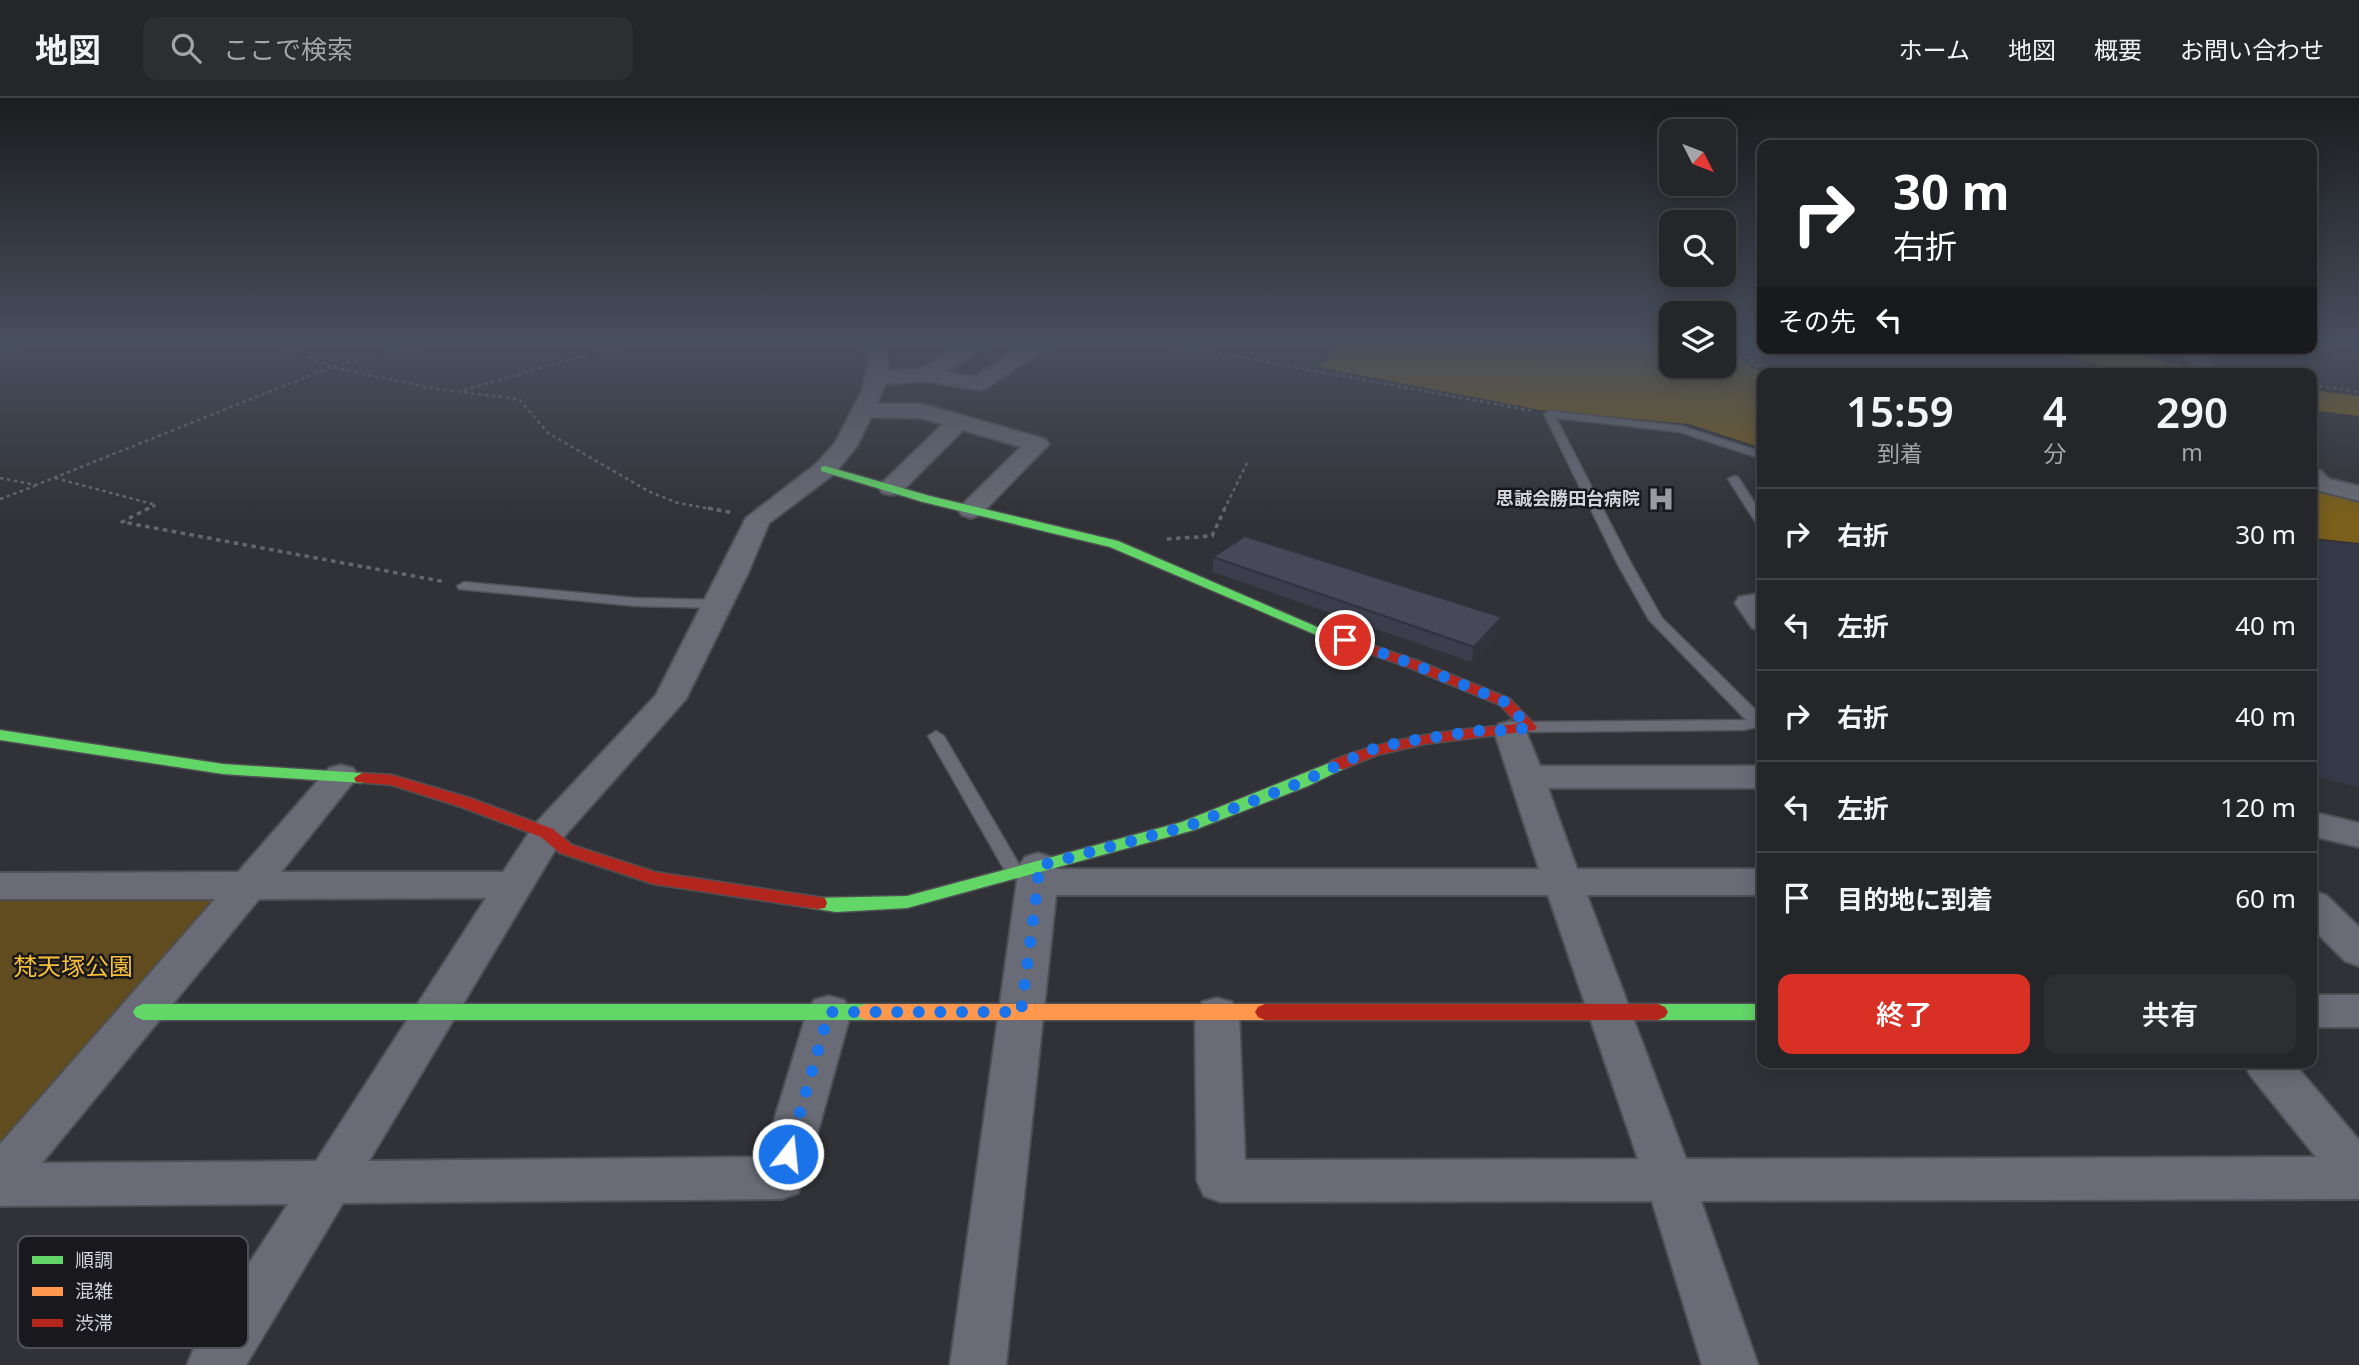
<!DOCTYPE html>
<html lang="ja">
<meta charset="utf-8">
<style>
:root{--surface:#252629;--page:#2d2e31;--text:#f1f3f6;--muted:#a3a5a8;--line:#424346;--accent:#d93025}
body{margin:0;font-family:"Noto Sans","Noto Sans JP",sans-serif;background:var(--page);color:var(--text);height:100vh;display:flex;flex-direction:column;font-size:26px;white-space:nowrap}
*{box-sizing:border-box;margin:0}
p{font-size:23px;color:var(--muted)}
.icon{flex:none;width:38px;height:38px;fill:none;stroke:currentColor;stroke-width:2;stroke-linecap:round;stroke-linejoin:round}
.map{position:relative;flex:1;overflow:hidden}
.panel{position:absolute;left:1757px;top:270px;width:560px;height:700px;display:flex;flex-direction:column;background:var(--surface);border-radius:14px;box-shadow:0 4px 18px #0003,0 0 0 2px var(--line)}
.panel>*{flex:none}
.guide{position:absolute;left:1757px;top:42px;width:560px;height:214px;border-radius:14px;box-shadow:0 4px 18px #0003,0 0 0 2px var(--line);background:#202124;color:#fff;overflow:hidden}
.needle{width:46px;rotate:132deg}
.buttons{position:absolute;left:1659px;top:21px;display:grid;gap:14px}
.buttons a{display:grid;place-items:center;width:77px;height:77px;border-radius:14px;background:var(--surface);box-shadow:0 4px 18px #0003,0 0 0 2px var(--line);font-size:35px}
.pin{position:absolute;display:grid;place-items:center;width:60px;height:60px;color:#fff;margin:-30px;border:4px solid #fff;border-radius:50%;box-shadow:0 2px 7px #0007}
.me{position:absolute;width:77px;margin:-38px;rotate:16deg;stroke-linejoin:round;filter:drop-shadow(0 0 5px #0008)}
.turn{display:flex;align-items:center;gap:24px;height:147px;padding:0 21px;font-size:32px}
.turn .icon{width:91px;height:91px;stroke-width:2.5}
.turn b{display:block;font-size:49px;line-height:60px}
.then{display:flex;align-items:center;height:66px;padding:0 21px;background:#0003;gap:14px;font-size:26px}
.eta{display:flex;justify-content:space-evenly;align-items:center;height:119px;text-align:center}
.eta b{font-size:42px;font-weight:600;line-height:49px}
.action{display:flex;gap:14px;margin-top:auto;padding:14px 21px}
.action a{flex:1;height:80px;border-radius:14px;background:var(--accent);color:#fff;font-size:28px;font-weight:600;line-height:80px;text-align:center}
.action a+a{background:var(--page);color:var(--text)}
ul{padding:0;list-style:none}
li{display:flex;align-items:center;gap:21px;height:91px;padding:0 21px;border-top:2px solid var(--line)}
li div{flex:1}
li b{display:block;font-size:26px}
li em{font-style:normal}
header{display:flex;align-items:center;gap:42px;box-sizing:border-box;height:98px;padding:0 35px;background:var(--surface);border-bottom:2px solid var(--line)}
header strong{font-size:33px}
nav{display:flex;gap:38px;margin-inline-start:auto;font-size:24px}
.search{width:490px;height:63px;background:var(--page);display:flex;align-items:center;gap:18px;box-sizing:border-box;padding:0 24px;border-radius:14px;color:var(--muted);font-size:26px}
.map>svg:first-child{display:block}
.built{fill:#363947}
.green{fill:#604c1f}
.forest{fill:#7b5f1a}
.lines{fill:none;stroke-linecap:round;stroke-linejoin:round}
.river{fill:#80631c;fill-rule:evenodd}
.lane-casing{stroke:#4f5054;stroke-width:3}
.street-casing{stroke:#4f5054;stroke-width:4}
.fast-casing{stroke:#4f5054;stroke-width:3}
.slow-casing{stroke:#4f5054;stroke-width:3}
.jam-casing{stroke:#4f5054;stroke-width:3}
.path-far1{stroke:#65676f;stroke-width:2.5;stroke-dasharray:3.5 3.5;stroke-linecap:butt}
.path{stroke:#65676f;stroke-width:3.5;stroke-dasharray:4.5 4.5;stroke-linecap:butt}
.lane{fill:#696b76;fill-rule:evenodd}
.street{fill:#696b76;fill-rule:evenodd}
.fast{fill:#63d668;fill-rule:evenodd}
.slow{fill:#ff974d;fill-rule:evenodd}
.jam{fill:#b3261e;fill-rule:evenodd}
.wall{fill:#3d3e4d}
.shaded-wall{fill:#32323e}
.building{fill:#474859;stroke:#32323e;stroke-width:2}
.route{stroke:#1a73e8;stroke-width:12;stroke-dasharray:0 21.6}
.labels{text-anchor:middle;stroke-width:5;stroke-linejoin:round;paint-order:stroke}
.far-poi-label{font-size:18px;font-weight:bold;fill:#d3d4da;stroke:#18181d;text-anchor:end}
.near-park-label{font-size:24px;fill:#f7bf38;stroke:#18181d}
.key{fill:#18181d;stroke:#505056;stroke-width:2}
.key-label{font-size:19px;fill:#d3d4da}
</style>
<header>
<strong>地図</strong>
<div class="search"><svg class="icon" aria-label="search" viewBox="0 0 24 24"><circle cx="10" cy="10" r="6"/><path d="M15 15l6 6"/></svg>ここで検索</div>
<nav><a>ホーム</a><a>地図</a><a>概要</a><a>お問い合わせ</a></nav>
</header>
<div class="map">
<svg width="2359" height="1267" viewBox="0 0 2359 1267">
<rect width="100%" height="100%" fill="#313237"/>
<path class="built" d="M2312 442 2359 446V689L2312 678Z"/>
<path class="green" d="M0 797H229L0 1066Z"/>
<path class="forest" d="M1344 245H1671V268H1724V245H1740L1737 255 1744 265 1762 275V350L1689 326 1540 312 1318 269Z
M2312 392 2359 399V445L2312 440Z"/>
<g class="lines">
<path class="river" d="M2049 250H2106L2185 268 2190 275H2132L2053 256Z
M2312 292 2359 298V318L2312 312Z"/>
<g class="lane-casing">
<path id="lane" d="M1549 313 1681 328 1762 354V361L1680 334 1556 320 1632 467 1662 520 1762 618V628L1744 632 1529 634 1521 629 1529 624 1746 622 1649 522 1618 467 1544 316Z
M1734 378 1738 379 1762 416V429L1758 428 1728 381Z
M464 484 635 500 718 502 725 506 718 510 635 508 459 491 457 488Z
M936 633 944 638 1023 773 1020 777H1008L1005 773 928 638Z"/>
</g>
<g class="street-casing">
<path id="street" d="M0 245H18L15 249 0 255Z
M857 245H877L889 262 887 273 920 271 966 245H989L986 249 945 274 975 279 1019 250 1014 249 1011 245H1046L1048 247 1045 251 986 290 979 292 925 283 885 286 877 306H922L1045 341 1049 346 980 417 971 420 962 417 958 412 962 407 1021 349 963 332 900 395 891 397 882 395 879 390 882 385 943 326 921 320 871 319 857 348 834 376 769 425 748 475 686 601 561 742 369 1063 763 1059 807 914 814 902 829 898 844 902 851 914 805 1080 798 1095 781 1101 343 1105 246 1267H187L195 1248 288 1106 0 1108V1046L215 801H0V775L238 774 329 670 341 667 353 670 358 678 281 774H503L534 727 656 597 746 420 816 366 835 345 862 293 869 262ZM486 800 316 1063 42 1065 259 801Z
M2177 250H2198L2221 275H2199Z
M2312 371 2321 373 2329 381 2359 388V403L2312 391Z
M1762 495V533L1752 530 1735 505 1739 499Z
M1511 623 1523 626 1540 668H1762V690H1548L1577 771H1762V797H1587L1686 1061 2316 1059 2250 977 2244 964H2293L2359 1042V1101L1701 1103 1758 1267H1702L1652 1103 1221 1104 1204 1098 1197 1083 1195 916 1202 904 1217 900 1232 904 1239 916 1245 1062 1638 1061 1548 797H1056L1006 1267H950L1019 768 1025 759 1038 755 1051 759 1057 771H1539L1494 633 1499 626Z
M2312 714 2359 725V749L2312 738Z
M2312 793 2326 797 2359 829V868L2345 863 2312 830Z
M2312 897H2359V929H2312Z"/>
</g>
<g class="fast-casing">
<path id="fast" d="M825 368 930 398 1118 443 1331 535 1324 539 1319 538 1110 449 923 404 821 373V369Z
M0 632 223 666 362 675 370 680 362 685 223 676 0 642Z
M1337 662 1345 667 1343 671 1308 688 1194 732 907 810 836 814 811 810 809 805 811 800 907 798 1182 724Z
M143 906H866L873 909 876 914 873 919 866 922H143L136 919 133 914 136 909Z
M1658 906H1762V922H1658L1651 919 1648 914 1651 909Z"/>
</g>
<g class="slow-casing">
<path id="slow" d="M866 906H1265L1272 909 1275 914 1272 919 1265 922H866L859 919 856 914 859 909Z"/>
</g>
<g class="jam-casing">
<path id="jam" d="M1324 531 1418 563 1510 601 1537 629 1535 632 1425 646 1377 657 1343 671H1331L1329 667 1331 663C1392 638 1453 632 1518 626L1500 607 1408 569 1319 538 1317 535Z
M362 675 392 677 470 700 553 731 572 747 655 774 818 799 825 800 827 805 825 810 818 811 653 786 560 755 541 739 458 708 391 687 356 684 354 680Z
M1265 906H1658L1665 909 1668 914 1665 919 1658 922H1265L1258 919 1255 914 1258 909Z"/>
</g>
<path class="path-far1" d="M276 245 331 269 422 245
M1163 245 1533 313
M1747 245 1744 257 1768 275
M2232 271 2251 275
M2312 287 2359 294
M464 292 628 245
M0 380 36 387 331 269 436 291 519 301 548 335 650 394 678 405 717 412
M55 380 156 407 146 412
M0 401 35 388
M1224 412 1247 365"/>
<path class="path" d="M149 410 122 424 446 484
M708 410 734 415
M1167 441 1212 438 1225 410"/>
<use href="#lane" class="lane"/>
<use href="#street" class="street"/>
<use href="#fast" class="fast"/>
<use href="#slow" class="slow"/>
<use href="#jam" class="jam"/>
</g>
<path class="wall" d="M1213 459 1502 519 1499 534 1471 564 1213 474Z"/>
<path class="shaded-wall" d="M1502 519 1499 534 1471 564 1474 549Z"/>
<path class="building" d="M1245 438 1502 519 1474 549 1213 459Z"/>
<linearGradient id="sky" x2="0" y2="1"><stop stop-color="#1b1c1e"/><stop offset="0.58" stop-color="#484f5e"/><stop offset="1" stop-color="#484f5e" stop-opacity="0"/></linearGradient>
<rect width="2359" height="422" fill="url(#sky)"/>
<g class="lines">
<path class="route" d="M788 1056 829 914H1021L1038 784V768L1188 728 1302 684 1370 652 1402 644 1484 632 1511 633 1529 629 1505 604 1413 566 1345 542"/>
</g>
<defs>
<g id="hospital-bare" transform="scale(2.1)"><path d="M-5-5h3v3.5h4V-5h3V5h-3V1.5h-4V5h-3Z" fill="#9a9ba1" stroke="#18181d" stroke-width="2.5" paint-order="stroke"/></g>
</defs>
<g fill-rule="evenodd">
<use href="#hospital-bare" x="1661" y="401"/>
</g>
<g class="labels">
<g class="far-poi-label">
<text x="1640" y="407">思誠会勝田台病院</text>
</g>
<g class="near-park-label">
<text x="73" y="877">梵天塚公園</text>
</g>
</g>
<rect x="18" y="1138" width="230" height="112" rx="10" class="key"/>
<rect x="32" y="1158" width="31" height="8" fill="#63d668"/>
<rect x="32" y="1189" width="31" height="9" fill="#ff974d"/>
<rect x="32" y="1221" width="31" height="8" fill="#b3261e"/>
<g class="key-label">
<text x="75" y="1169">順調</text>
<text x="75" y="1200">混雑</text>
<text x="75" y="1232">渋滞</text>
</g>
</svg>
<div class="buttons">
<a><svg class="needle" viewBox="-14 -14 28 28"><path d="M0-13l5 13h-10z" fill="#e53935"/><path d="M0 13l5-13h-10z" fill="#a3a5a8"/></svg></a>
<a><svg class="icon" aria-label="search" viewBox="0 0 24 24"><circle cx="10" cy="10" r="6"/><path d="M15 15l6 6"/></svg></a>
<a><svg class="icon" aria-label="layers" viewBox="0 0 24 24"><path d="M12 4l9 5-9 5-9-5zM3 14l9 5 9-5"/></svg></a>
</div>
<div class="pin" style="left:1345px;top:542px;background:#d93025"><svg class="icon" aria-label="arrive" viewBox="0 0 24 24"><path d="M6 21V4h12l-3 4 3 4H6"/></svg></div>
<svg class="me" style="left:788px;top:1056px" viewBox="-20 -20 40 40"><circle r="17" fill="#1a73e8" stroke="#fff" stroke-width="3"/><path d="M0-11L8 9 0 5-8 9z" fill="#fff"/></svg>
<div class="guide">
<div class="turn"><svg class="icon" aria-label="right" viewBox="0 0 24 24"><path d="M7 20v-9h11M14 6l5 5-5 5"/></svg><div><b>30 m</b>右折</div></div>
<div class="then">その先<svg class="icon" aria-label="left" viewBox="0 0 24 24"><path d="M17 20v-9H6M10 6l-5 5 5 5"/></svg></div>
</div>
<section class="panel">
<div class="eta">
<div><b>15:59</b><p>到着</p></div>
<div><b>4</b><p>分</p></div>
<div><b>290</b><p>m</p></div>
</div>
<ul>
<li><svg class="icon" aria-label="right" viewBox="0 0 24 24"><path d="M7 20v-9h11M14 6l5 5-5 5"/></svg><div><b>右折</b></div><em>30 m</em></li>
<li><svg class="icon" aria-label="left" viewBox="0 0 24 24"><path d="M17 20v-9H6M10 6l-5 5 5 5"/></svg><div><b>左折</b></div><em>40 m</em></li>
<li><svg class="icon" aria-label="right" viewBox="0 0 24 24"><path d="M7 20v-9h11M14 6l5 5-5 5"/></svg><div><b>右折</b></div><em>40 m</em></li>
<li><svg class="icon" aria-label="left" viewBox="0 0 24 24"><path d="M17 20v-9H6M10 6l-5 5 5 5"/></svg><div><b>左折</b></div><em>120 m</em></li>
<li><svg class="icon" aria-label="arrive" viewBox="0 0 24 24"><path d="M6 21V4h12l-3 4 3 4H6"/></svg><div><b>目的地に到着</b></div><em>60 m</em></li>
</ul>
<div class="action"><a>終了</a><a>共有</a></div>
</section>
</div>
